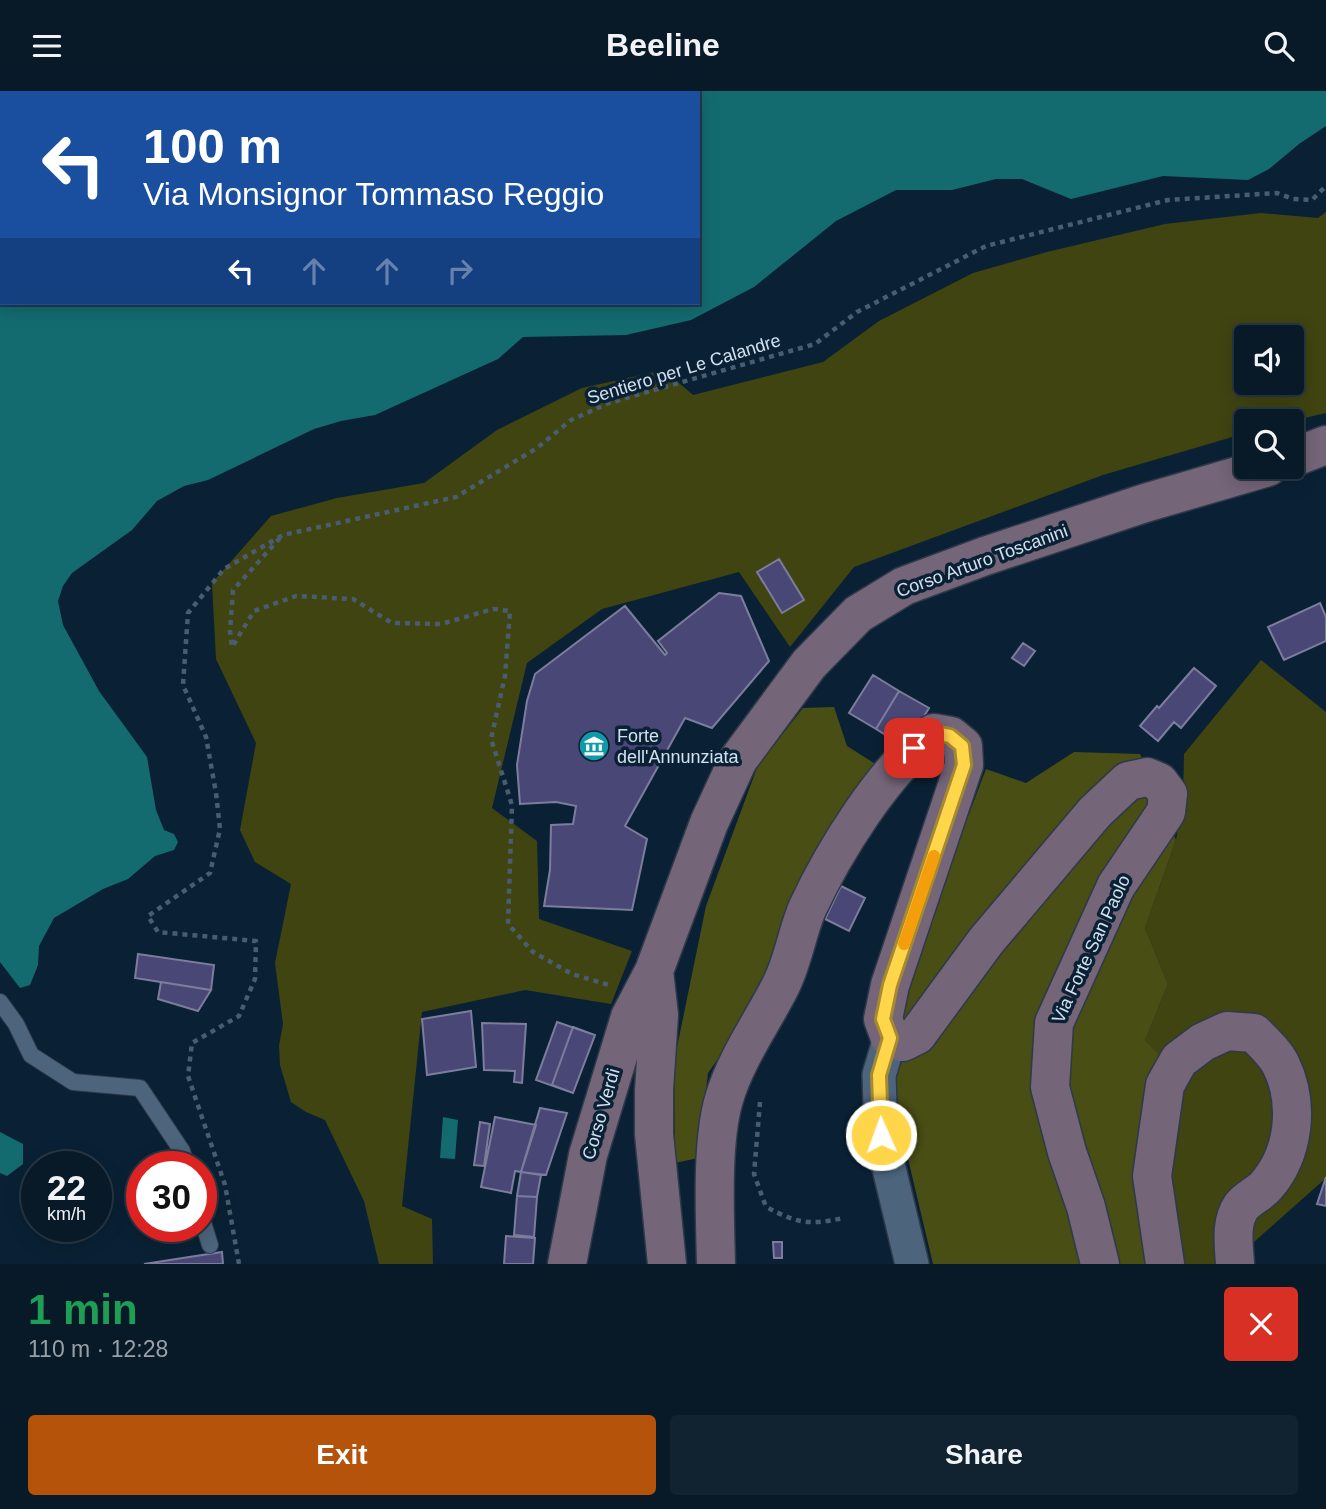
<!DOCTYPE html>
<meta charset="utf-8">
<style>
:root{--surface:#081928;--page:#112230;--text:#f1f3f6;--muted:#98a0a8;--line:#293845;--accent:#b45309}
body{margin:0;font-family:Arial,sans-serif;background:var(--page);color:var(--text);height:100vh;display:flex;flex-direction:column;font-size:26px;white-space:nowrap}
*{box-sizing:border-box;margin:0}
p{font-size:23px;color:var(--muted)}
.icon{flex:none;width:38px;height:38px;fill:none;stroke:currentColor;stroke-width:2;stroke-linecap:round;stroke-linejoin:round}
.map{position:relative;height:1173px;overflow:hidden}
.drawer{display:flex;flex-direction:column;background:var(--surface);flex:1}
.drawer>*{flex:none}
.hud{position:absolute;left:0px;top:0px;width:700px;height:214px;box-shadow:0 4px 18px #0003,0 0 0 2px var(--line);background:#1a4fa0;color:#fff;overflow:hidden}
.tools{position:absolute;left:1234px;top:234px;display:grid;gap:14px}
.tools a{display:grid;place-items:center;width:70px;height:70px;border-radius:7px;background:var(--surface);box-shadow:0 4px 18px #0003,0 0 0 2px var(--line);font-size:35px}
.speed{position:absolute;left:21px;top:1060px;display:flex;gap:14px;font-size:35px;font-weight:700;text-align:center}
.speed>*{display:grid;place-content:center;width:91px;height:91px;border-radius:50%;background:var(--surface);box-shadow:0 4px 18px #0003,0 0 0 2px var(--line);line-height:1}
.speed small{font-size:18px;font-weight:400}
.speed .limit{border:10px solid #d22;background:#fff;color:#111}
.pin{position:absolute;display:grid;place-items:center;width:60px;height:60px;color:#fff;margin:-30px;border-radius:14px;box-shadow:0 4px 10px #0006}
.me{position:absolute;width:77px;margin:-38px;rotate:358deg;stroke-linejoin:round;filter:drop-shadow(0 0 5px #0008)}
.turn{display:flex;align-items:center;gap:24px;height:147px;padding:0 28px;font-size:32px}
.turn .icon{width:91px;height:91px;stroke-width:2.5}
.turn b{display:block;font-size:49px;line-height:60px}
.lanes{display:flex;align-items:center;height:66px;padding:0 28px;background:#0003;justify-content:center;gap:35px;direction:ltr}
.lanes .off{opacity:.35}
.round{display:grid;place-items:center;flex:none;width:74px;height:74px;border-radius:7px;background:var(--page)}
.head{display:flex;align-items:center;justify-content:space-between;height:119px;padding:0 28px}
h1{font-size:42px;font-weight:700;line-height:52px;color:#1e9e55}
.cta{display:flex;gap:14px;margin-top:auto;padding:14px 28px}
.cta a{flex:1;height:80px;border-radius:7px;background:var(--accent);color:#fff;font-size:28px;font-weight:700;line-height:80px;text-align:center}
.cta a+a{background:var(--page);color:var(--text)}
header{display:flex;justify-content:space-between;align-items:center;height:91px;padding:0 28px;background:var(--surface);font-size:32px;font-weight:700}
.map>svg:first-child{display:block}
.green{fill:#404411;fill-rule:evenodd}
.forest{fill:#494e15}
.water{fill:#136b70;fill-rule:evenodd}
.building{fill:#484776;stroke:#7c7d9d;stroke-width:2}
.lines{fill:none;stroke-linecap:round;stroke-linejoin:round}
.lane-casing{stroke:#2e394a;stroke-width:18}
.street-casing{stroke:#2e394a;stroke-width:36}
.secondary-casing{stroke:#2e394a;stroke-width:41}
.path{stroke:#495d6f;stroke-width:4.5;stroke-dasharray:5 5;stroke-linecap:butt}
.lane{stroke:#4c657c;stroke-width:16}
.street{stroke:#4c657c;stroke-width:33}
.secondary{stroke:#746578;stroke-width:38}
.route-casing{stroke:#a68a30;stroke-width:18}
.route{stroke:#ffd54a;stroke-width:12}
.slow{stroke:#f59e0b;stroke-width:12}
.labels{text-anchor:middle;stroke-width:7;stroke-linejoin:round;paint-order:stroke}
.street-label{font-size:18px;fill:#d3e1ef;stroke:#0a2135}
.poi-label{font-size:18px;fill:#d3e1ef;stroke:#0a2135;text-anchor:start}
</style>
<header><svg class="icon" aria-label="menu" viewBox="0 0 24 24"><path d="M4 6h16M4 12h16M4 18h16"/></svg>Beeline<svg class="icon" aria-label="search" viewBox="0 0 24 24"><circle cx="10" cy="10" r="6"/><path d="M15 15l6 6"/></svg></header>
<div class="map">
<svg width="1326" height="1173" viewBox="0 0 1326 1173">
<rect width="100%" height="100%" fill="#0a2135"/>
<path class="green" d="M1326 121V322L1287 331H1246V342L1103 384 854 476 790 556 739 481 602 518 527 572 492 717 537 750 539 828 632 860 611 913 525 899 422 921 402 1115 432 1128 433 1173H379L364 1110 325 1029 306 1021 291 1011 280 974 279 955 283 933 275 872 291 793 255 771 240 739 256 652 216 568 212 492 271 425 337 407 424 392 497 339 582 297 664 279 693 304 823 271 879 230 973 182 1047 161 1165 133 1261 122 1318 127ZM1246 247H1292V292H1246Z
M1261 569 1326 621V1087L1229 1173H1186L1168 1087 1145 950 1168 893 1145 837 1176 749 1183 708 1184 663Z"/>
<path class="forest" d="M834 616 847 655 877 674 766 899 708 982 698 1067 675 1072 674 971 706 815 758 674 803 617Z
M1074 661 1140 663 1176 749 1145 837 1168 893 1145 950 1184 988 1168 1087 1186 1173H933L891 996 893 933 917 860 986 678 1026 692Z"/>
<path class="water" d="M0 0H1326V35L1299 53 1269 78 1248 89 1163 85 1071 108 1022 88H996L952 99H896L836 130 754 196 691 229 626 244 523 246 498 268 375 324 341 330 314 338 208 389 184 395 157 410 132 439 72 482 63 495 58 510 63 534 99 600 147 666 156 719 164 739 174 743 178 751 174 759 155 765 128 788 103 798 54 827 39 855 38 874 30 894 20 897 0 871ZM2 2H698V212H2Z
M443 1026 458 1029 455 1068 440 1067Z
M0 1041 23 1053V1073L7 1085 0 1082Z"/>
<path class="building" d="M779 468 804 509 782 522 757 481Z
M719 502 741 505 769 570 712 637 685 627 625 735 647 748 632 819 544 815 550 779 551 734 573 733 576 715 556 711 520 713 517 674 527 610 535 583 625 515 665 564 667 562 658 550Z
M1320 512 1326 526V550L1284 569 1268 536Z
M1023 552 1035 560 1024 575 1012 567Z
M1194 577 1216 595 1181 637 1174 631 1158 650 1140 635 1157 615 1159 617Z
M873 584 899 600 876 638 849 622Z
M899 600 929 617 905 656 876 638Z
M841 795 865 807 849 840 825 828Z
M138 863 214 874 211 899 135 887Z
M161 891 211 899 198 920 158 908Z
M471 920 476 976 427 984 422 928Z
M557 931 595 944 573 1002 536 989Z
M482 932 526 933 522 992 514 991 515 980 484 979Z
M573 936 595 944 573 1002 552 994Z
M540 1017 567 1022 546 1084 521 1081Z
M495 1026 536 1034 521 1081 515 1080 511 1102 481 1096Z
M480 1031 490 1033 484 1075 474 1074Z
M521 1081 541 1084 537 1106 517 1105Z
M1326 1086V1115L1317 1113Z
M517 1105 537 1106 534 1146 514 1144Z
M506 1145 535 1147 533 1173H504Z
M773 1151H782V1167H774Z
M222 1161 223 1173H144Z"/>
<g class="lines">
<g class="lane-casing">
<path id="lane" d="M0 911 16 933 31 964 73 991 140 997 182 1060 187 1076
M201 1125 210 1154"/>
</g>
<g class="street-casing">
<path id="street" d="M890 947 879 984 881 1044 912 1173"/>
</g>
<g class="secondary-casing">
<path id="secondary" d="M1292 367 1326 354
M654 880 659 924 654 999V1043L667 1173
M567 1173 588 1064 630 926 654 880 709 732 738 669 809 573 858 523 904 495 985 465 1145 412 1268 376
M716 1173C715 1126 711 1052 724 1008 736 967 762 932 781 894 793 870 797 842 807 818 833 762 884 678 934 642L951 645 963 655 964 674 890 894 883 928 890 947 903 951 917 944 986 850 1095 721 1128 690 1147 686 1159 691 1168 703 1166 721 1116 795 1054 932 1050 996 1067 1061 1086 1116 1100 1173
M1165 1173 1152 1085 1165 994 1179 969 1203 951 1227 940 1254 942C1264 952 1275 962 1281 974 1300 1013 1294 1063 1266 1095 1259 1103 1248 1107 1241 1116 1230 1132 1234 1155 1235 1173"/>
</g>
<path class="path" d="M280 447 233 499 230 540 232 556 254 520 296 505 353 508 392 532 441 533 493 518 510 520 505 585 491 648 512 714 508 833 533 861 572 883 609 894
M760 1011 754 1083 766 1116C799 1133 808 1134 844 1127
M239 1173 225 1094 188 985 192 952 239 925 255 888 256 850 158 841 148 825 210 782 220 738 216 702 206 646 183 594 188 522 224 478 283 444 456 406 537 357 571 329 609 312 815 253 857 221 986 155 1168 109 1277 102 1293 108 1312 109 1326 95"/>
<use href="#lane" class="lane"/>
<use href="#street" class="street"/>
<use href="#secondary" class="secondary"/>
</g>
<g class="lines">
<g class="route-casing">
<path id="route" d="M881 1044 879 984 890 947 883 928 890 894 964 674 962 655 950 645 934 642 914 657"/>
</g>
<use href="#route" class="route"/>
<path class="slow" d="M904 853 934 765"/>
</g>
<defs>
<g id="museum-disc" transform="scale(1.575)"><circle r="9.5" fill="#0f9aa8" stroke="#0a2135"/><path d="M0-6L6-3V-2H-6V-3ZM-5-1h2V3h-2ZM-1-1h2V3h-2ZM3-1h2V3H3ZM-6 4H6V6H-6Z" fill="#fff"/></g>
</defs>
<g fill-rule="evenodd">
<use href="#museum-disc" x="594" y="655"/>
</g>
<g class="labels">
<g class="street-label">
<text transform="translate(684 278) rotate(-17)" y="6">Sentiero per Le Calandre</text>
<text transform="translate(982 470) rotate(-20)" y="6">Corso Arturo Toscanini</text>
<text transform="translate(1091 858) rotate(-65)" y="6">Via Forte San Paolo</text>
<text transform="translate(601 1023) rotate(-74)" y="6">Corso Verdi</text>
</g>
<g class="poi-label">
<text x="617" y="651">Forte<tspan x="617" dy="21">dell'Annunziata</tspan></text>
</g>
</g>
</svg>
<div class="tools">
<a><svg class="icon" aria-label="sound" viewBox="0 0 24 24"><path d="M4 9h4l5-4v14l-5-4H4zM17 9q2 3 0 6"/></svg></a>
<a><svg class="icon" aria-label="search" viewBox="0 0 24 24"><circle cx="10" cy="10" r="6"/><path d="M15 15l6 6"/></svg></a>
</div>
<div class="speed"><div>22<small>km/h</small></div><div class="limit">30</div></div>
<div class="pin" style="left:914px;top:657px;background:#d93025"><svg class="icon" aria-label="arrive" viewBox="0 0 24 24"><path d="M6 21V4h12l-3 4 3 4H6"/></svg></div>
<svg class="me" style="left:881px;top:1044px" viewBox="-20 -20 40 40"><circle r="17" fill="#ffd54a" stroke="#fff" stroke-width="3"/><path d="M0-11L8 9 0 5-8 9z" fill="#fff"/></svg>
<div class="hud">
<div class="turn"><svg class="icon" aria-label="left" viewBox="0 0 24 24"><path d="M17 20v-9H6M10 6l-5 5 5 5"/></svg><div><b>100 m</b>Via Monsignor Tommaso Reggio</div></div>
<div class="lanes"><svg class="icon" aria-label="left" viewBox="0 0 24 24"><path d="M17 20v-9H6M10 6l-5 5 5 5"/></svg><svg class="icon off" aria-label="ahead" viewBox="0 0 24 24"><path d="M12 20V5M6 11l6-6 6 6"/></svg><svg class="icon off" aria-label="ahead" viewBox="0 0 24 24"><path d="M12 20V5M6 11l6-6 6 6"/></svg><svg class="icon off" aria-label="right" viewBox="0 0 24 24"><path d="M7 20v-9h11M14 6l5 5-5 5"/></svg></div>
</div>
</div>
<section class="drawer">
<div class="head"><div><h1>1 min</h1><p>110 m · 12:28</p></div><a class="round" style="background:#d93025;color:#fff"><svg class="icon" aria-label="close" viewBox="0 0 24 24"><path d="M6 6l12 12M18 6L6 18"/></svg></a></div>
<div class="cta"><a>Exit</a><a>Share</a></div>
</section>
